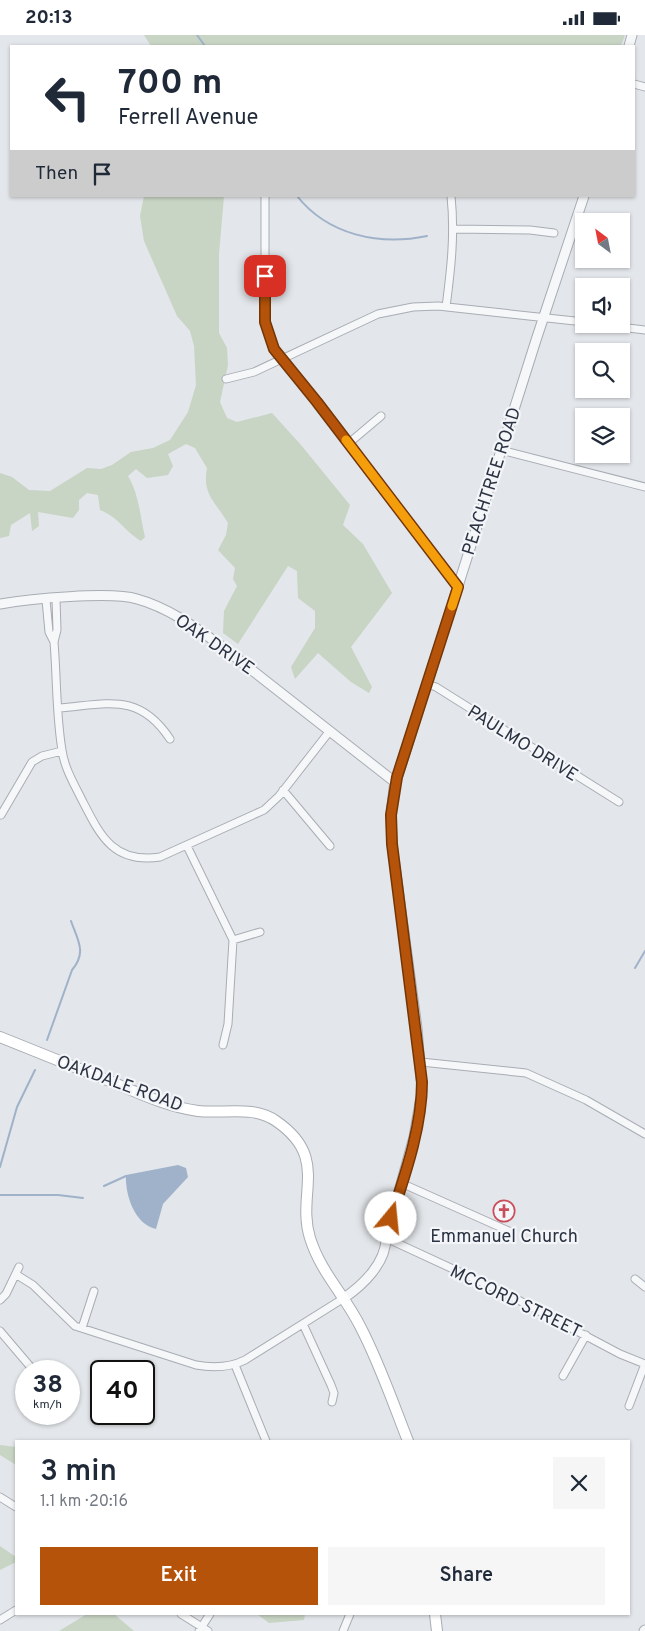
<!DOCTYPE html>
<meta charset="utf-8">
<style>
:root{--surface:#fff;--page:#f6f6f7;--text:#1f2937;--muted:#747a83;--accent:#b45309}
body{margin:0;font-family:Overpass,sans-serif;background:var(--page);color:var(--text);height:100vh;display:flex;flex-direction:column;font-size:19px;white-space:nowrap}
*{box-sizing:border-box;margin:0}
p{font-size:16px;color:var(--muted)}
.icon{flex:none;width:28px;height:28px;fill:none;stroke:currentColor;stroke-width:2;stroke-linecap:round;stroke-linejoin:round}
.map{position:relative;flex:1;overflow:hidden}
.details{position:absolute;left:15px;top:1405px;width:615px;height:175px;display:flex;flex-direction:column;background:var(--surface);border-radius:0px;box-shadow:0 1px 4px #0004}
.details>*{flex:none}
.guide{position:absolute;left:10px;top:10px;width:625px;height:152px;border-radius:0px;box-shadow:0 1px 4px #0004;background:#fff;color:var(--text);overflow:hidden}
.needle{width:32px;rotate:328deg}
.tools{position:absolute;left:575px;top:178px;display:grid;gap:10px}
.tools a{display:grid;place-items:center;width:55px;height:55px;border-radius:0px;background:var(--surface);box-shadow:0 1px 4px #0004;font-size:25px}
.speed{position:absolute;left:15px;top:1325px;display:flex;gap:10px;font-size:25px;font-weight:700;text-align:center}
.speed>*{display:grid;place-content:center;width:65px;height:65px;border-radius:50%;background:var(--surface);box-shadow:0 1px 4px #0004;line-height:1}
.speed small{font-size:12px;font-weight:400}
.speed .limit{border:2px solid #111;border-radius:8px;background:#fff;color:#111}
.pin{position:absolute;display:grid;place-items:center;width:42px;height:42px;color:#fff;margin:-21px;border-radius:10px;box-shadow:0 2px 8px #0006}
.me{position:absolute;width:55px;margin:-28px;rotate:17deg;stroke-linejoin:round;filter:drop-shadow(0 0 4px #0008)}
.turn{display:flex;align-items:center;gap:18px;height:105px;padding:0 25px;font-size:22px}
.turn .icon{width:65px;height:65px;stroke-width:2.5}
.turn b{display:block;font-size:35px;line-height:42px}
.then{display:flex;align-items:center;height:48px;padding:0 25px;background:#0003;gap:10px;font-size:19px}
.round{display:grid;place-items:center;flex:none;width:52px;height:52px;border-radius:0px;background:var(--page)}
.overview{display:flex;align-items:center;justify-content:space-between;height:85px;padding:0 25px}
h1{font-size:30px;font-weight:600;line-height:38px}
.cta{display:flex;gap:10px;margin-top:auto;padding:10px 25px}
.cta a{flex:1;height:58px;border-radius:0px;background:var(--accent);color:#fff;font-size:20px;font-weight:600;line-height:58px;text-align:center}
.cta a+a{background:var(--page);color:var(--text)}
.status{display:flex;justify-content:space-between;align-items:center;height:35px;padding:0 25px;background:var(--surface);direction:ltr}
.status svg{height:14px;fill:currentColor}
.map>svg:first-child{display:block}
.green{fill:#c8d4c4}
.water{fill:#9fb2c9}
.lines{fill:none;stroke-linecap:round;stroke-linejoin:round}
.stream{stroke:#9fb2c9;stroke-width:2}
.minor-casing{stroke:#a8adb4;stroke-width:9}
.tertiary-casing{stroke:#a8adb4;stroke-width:11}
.secondary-casing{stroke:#a8adb4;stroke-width:12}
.minor{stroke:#f6f7f9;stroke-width:7}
.tertiary{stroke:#f6f7f9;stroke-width:9}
.secondary{stroke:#fff;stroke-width:10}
.route-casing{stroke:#753606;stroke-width:12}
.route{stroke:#b45309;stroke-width:9}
.slow{stroke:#f59e0b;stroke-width:9}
.labels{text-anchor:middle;stroke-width:4.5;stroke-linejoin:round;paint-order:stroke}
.street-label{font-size:18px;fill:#2b3342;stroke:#f3f5f8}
.poi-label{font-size:18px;fill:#2b3342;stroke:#f3f5f8}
</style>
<div class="status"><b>20:13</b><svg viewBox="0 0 49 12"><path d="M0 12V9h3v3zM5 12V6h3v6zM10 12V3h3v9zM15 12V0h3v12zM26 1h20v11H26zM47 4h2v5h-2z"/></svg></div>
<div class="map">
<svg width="645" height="1596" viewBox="0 0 645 1596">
<rect width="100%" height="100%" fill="#e3e6ea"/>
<path class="green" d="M144 0H625L621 11H151Z
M144 161H224L219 219V298L227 313 228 330 220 367 227 383 237 387 272 378 301 410 350 470 343 490 363 509 392 558 351 612 372 652 369 658 351 647 318 618 295 644 291 632 315 593V576L298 563 297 536 288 531 238 609 223 598 224 576 237 551 233 544 235 533 218 515 226 500 228 488C215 466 202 460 207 433L195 413 186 409 168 419 173 431 168 440 147 443 136 434 128 441C139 459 140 481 145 502L141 506C123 495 120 483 100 475L98 460 87 458 79 465V475L73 483 38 477 39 491 32 496 30 478 11 490 9 501 0 503V438L12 442 29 455 50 456 87 433 101 434 112 430 131 417 153 413 170 405 188 377 196 350 194 311 190 296 177 281 144 206 140 181Z
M0 1410 16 1412V1430L0 1420Z
M0 1511 16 1522V1527L0 1535Z
M87 1579H114L134 1596H59Z
M257 1579H305L304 1585 269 1588Z"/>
<path class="water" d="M178 1130 186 1133 188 1142 163 1169 156 1194C134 1189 125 1159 126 1140Z"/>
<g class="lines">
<path class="stream" d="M197 0 205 11
M297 161C328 200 379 211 427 201
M635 933 645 916
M47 1005 72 935C87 917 78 906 71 886
M0 1132 17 1072 35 1035
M104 1151 126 1141
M0 1160H58L83 1163"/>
<g class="minor-casing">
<path id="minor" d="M634 49 645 52
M265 161V287L274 314 317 367 458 552
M454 194 530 195 554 198
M446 272C451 234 455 199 451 161
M595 289 645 295
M226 344 254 337 378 279 413 272 438 271 584 287
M349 408 381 381
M501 415 645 452
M46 565 49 597 54 607 57 595 56 564
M54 607C57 643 56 680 62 715 64 732 74 749 82 765 100 800 113 829 160 822L264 775 279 761 329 697
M427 649 436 652 619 767
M59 673C108 669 139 657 170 704
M283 755 330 811
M1 780 32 727 42 721 62 716
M187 811 233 905 228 989 223 1010
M233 905 260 897
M421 1027 526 1038 586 1065 645 1099
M401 1148 511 1197
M386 1203 507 1259 620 1319 645 1329
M17 1240 33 1250 75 1291 196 1330C213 1333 229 1333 245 1325L344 1263
M635 1244 645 1252
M0 1265 6 1259 19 1232
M303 1289 331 1350 334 1358 332 1367
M82 1293 94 1256
M0 1296 34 1336
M235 1330 266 1406
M563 1341 586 1300
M629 1371 645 1329
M0 1462 16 1472
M181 1579 208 1596
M0 1585 16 1575
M199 1596 210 1579
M343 1596 350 1579"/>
</g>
<g class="tertiary-casing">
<path id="tertiary" d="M629 11 632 0
M0 569C29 564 111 556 137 564 167 572 195 592 220 610L396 748
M344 1263C363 1250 386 1228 386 1203L414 1102 422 1056 417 993 392 809 391 780 394 753 537 302 584 161
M644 1596 645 1595"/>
</g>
<g class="secondary-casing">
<path id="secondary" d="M0 1002C38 1017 75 1032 112 1047 141 1059 168 1072 198 1076 224 1079 253 1070 276 1086 330 1123 296 1158 310 1203 321 1238 344 1259 360 1291 379 1327 393 1368 408 1406
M435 1579 437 1596"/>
</g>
<use href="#minor" class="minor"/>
<use href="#tertiary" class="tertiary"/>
<use href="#secondary" class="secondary"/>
</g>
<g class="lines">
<g class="route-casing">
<path id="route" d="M265 241V287L274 314 317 367 458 552 397 742 391 780 392 809 422 1047C422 1092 405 1140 391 1183"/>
</g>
<use href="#route" class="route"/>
<path class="slow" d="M346 405 458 552 452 571"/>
</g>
<defs>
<g id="church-ring" transform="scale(1.125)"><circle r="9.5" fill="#f3f5f8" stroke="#ca4d5b" stroke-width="1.5"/><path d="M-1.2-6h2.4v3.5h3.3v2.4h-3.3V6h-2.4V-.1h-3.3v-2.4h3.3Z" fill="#ca4d5b"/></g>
</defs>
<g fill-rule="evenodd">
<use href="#church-ring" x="504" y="1176"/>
</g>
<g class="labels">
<g class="street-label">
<text transform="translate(491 446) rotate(-72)" y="6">PEACHTREE ROAD</text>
<text transform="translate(215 609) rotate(35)" y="6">OAK DRIVE</text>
<text transform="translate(523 708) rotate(32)" y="6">PAULMO DRIVE</text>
<text transform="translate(120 1048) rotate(20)" y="6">OAKDALE ROAD</text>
<text transform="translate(516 1266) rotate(26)" y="6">MCCORD STREET</text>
</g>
<g class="poi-label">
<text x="504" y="1207">Emmanuel Church</text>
</g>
</g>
</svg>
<div class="tools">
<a><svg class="needle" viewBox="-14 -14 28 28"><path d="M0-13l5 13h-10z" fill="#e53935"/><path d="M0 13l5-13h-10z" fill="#747a83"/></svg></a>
<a><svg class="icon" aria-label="sound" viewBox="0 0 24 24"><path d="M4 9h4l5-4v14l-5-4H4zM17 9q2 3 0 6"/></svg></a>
<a><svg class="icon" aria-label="search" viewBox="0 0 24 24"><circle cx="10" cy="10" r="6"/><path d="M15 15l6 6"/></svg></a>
<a><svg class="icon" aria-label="layers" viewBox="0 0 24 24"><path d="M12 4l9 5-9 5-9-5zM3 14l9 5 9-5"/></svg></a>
</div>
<div class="speed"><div>38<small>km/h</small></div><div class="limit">40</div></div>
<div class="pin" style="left:265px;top:241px;background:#d93025"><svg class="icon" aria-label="arrive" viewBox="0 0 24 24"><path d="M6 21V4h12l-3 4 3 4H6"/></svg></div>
<svg class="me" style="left:391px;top:1183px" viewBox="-20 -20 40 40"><circle r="19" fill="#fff"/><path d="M0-13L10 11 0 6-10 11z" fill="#b45309"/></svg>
<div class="guide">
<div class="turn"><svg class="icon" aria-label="left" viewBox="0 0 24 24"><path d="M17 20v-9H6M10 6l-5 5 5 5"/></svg><div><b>700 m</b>Ferrell Avenue</div></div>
<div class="then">Then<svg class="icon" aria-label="arrive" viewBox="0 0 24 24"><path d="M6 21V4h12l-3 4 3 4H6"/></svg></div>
</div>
<section class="details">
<div class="overview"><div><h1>3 min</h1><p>1.1 km · 20:16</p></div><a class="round"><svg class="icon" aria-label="close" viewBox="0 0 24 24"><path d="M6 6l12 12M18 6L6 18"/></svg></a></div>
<div class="cta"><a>Exit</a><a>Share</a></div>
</section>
</div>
